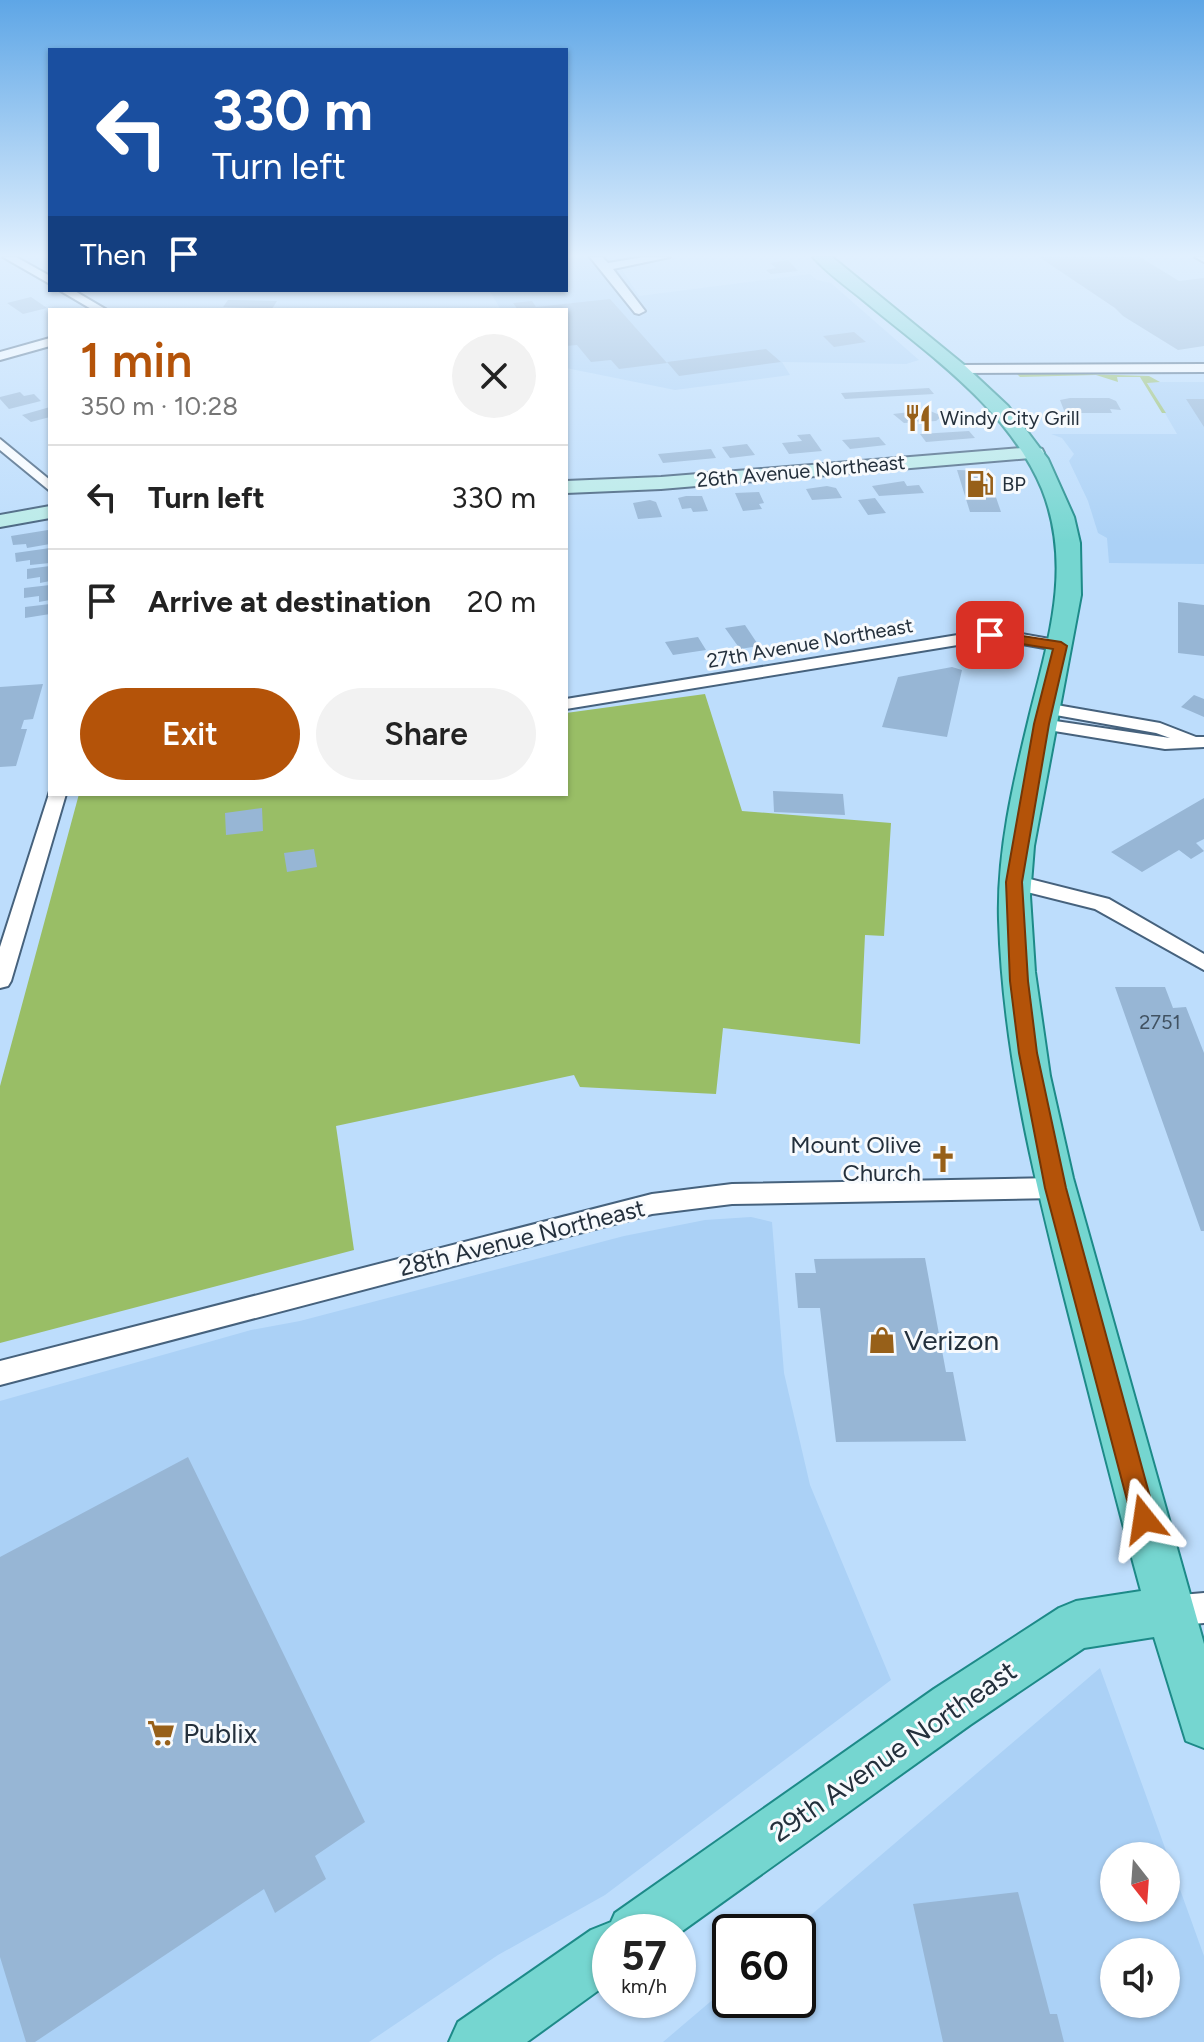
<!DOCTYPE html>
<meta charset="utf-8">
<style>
:root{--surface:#fff;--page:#f2f2f2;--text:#222;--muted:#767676;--line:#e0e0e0;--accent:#b45309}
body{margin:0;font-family:Figtree,sans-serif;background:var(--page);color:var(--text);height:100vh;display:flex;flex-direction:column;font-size:30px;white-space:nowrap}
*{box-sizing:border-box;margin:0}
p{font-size:26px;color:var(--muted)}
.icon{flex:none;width:44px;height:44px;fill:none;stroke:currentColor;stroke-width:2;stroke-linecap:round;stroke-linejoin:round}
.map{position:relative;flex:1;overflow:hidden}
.details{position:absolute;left:48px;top:308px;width:520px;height:488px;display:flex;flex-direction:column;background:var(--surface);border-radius:0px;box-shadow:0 2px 6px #0004}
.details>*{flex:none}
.top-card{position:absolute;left:48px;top:48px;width:520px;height:244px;border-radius:0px;box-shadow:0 2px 6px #0004;background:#1a4fa0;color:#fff;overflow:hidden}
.needle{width:52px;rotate:163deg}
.buttons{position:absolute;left:1100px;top:1842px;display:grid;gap:16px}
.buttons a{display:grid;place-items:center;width:80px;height:80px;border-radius:50%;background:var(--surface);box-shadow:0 2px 6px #0004;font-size:40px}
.speed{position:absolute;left:592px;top:1914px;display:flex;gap:16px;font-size:40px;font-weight:700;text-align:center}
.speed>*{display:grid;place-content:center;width:104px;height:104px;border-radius:50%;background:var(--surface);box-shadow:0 2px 6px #0004;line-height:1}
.speed small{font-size:20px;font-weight:400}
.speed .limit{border:4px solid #111;border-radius:12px;background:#fff;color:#111}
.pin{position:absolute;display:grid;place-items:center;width:68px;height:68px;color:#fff;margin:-34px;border-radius:16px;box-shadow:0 4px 12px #0006}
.me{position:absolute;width:88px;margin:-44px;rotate:345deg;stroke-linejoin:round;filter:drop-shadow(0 0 6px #0008)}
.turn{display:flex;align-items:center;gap:28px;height:168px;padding:0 32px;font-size:36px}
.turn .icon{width:104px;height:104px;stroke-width:2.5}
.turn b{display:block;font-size:56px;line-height:68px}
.then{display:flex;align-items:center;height:76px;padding:0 32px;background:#0003;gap:16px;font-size:30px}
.round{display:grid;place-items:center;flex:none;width:84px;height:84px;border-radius:42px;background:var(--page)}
.headline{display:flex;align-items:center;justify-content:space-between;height:136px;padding:0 32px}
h1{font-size:48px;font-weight:600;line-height:60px;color:var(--accent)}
.button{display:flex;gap:16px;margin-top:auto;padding:16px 32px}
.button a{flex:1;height:92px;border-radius:48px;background:var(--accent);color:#fff;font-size:32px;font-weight:600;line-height:92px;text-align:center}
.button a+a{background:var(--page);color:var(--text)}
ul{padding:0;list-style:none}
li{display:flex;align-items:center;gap:24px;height:104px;padding:0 32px;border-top:2px solid var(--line)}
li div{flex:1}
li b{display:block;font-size:30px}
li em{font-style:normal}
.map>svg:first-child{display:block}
.built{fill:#abd1f6;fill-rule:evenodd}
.green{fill:#99be66}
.building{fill:#97b6d5}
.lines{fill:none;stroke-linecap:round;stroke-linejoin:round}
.street-casing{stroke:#46627d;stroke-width:4}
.secondary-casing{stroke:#46627d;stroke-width:4}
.primary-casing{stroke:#1d8a88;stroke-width:4}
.street{fill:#fff;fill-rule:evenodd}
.secondary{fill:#baebe8;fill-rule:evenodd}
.primary{fill:#75d6d0;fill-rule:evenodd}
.route{fill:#b45309;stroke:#753606;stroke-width:2}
.labels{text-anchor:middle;stroke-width:6;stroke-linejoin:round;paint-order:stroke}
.far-poi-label{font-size:20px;fill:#24303c;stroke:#f7fafd;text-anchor:start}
.far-street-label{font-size:20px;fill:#24303c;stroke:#f7fafd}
.number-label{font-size:20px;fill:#415262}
.poi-label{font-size:24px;fill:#24303c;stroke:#f7fafd;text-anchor:end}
.street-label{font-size:24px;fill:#24303c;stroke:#f7fafd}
.near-poi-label{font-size:28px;fill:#24303c;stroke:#f7fafd;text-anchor:start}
.near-street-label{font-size:28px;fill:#24303c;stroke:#f7fafd}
</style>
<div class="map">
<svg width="1204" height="2042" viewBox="0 0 1204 2042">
<rect width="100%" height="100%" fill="#bdddfc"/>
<path class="built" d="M566 257H590L606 270 621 268 639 296 810 274 817 280 831 283 919 360 906 364 782 362 790 375 675 390 566 368V310H501L489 290H566Z
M1147 382H1204V564L1109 563 1107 538 1098 533 1088 501 1069 461 1074 454 1062 438 1051 434H1177Z
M751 1217 772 1222 784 1373 810 1485 891 1680 605 1895 498 1955 369 2042H0V1401L251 1330 300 1321 624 1236 705 1220Z
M1100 1668 1204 1956V2042H663L730 1985V2000H798V1932H791ZM1114 1856H1166V1908H1114ZM1114 1952H1166V2004H1114Z"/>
<path class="green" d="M1015 372 1149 376 1160 382 1147 383 1166 413H1162L1140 377H1117L1118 382 1096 375 1020 377Z
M705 694 742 811 891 823 884 936 865 935 860 1044 723 1028 716 1094 580 1087 574 1075 336 1126 354 1250 0 1343V1086L79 794H566V713Z"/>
<path class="building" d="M1039 257H1140L1179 281 1204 278V346L1178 350 1123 316 1115 308Z
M788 260 798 271 771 274 766 270 776 268 770 263Z
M31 297 47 308 23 314 7 303Z
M610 299 667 363 619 369 611 360 591 362 577 345 566 346V310H518L513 303 532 301 536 307Z
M228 300 277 301 272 309 223 307Z
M854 332 866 342 834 347 823 336Z
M766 349 781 362 679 376 667 362Z
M929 388 934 394 845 399 841 393Z
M20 392 24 396 34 394 41 401 9 409 0 399V397Z
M1070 398H1109L1116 401 1121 410 1110 409 1112 413H1065L1060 400Z
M1186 399H1204V427Z
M50 407V417L31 422 22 415Z
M928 410 942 416 936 421 904 423 893 414Z
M969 431 975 438 926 442 920 434Z
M810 434 822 451 789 454 782 443 802 441 797 435Z
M879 437 886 445 850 449 842 440Z
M747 444 755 455 730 458 722 447Z
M711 449 716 458 663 463 658 454Z
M957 470 987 471 1001 512H970Z
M904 481 907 486 919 485 924 493 879 496 872 486Z
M827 486 836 488 842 498 812 500 806 489Z
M759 492 764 503 759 504 762 509 743 511 735 493Z
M686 496H702L708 511 693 512 691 508 682 509 678 498Z
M875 498 886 513 868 515 858 500Z
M650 500 656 502 662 517 638 519 633 503Z
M48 530 50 544 27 548 26 544 13 545 11 536Z
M50 548V563L30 565V560L16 562 15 553Z
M50 566V581L40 583V577L27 579V569Z
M50 585V600L39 602V596L24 598V588Z
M1178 602 1204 605V656L1178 653Z
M50 604V614L25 618V607Z
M745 625 759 646 740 649 725 628Z
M698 637 706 650 673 655 665 642Z
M952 667 962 670 947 737 882 727 898 677Z
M43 684 33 719 24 720 21 729H27L16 766 0 767V687Z
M1194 695 1204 699V717L1181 707Z
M773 791 843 794 845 815 774 812Z
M1204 798V839L1196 843 1204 851 1191 859 1179 850 1142 872 1111 852Z
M262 808 263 831 226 835 225 813Z
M314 849 317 867 287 872 284 853Z
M1115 987H1165L1173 1008 1186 1007 1204 1053V1231H1201Z
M925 1258 946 1372H953L966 1441 836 1442 820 1308H798L795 1273H816L814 1259Z
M188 1457 365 1822 315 1856 326 1879 275 1913 264 1889 35 2042H26L0 1957V1557Z
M1018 1892 1050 2014H1057L1064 2042H943L913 1904Z"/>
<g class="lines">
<g class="street-casing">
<path id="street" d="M3 257H16L50 276V284Z
M590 257H602L608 263 644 257H670L613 269 645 311 639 314 635 313Z
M1195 257H1204V262Z
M59 290H73L107 310H93Z
M50 338V346L0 360V352Z
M1204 364V372L958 373 952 369 958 365Z
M0 439 50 480V491L0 450Z
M1005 631 1061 641 1069 646 1061 651 1005 641 976 642 566 709V699L976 632Z
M1045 703 1160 723 1196 737H1204V747L1165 749 1036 728 1033 724 1036 720 1042 719 1170 738 1156 733 1039 712 1036 708Z
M50 791V794H66L11 981 8 986 0 988V947Z
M1014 875 1109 899 1204 954V970L1095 909 1007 887 1004 882Z
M1056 1178 1065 1181 1068 1188 1065 1195 1056 1198 732 1204 652 1214 0 1385V1361L652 1194 732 1184Z
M1204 1593V1623L1169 1626 1158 1622 1154 1611 1158 1600 1169 1596Z"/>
</g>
<g class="secondary-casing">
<path id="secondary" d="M1035 447 1042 449 1044 453 1042 457 661 489 566 493V481L661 477Z
M50 506V518L0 527V515Z"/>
</g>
<g class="primary-casing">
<path id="primary" d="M813 257H832L963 364 1008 406 1048 459 1074 517 1080 543 1081 595 1034 846 1030 896 1035 972 1050 1076 1073 1178 1204 1644V1748L1186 1741 1154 1637 1084 1648 970 1725 678 1934 610 1932V1982L527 2042H449L458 2022 591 1930 611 1922 615 1913 934 1689 1059 1608 1076 1601 1141 1591C1116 1500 1093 1408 1069 1315 1036 1186 1003 1055 999 920 997 852 1013 784 1029 718 1048 641 1073 567 1042 489 1008 408 928 354 863 300 846 286 827 273 813 257Z"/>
</g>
<use href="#street" class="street"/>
<use href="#secondary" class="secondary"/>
<use href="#primary" class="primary"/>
</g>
<linearGradient id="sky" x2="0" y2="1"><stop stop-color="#5ea6e6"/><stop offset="0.47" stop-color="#e1f0fe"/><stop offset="1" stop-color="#e1f0fe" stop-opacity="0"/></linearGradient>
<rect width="1204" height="543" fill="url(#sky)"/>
<path class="route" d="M990 631 1061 642 1067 646 1049 724 1022 882 1028 981 1037 1053 1066 1188 1156 1519 1153 1528 1144 1531 1135 1528 1132 1519 1045 1188 1019 1053 1010 981 1006 882 1034 724 1053 649 985 638V633Z"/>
<defs>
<g id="restaurant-bare" transform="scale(2.16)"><path d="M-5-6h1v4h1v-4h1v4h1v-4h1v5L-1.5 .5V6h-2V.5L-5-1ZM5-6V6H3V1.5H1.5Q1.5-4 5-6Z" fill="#976019" stroke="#f7fafd" stroke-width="2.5" paint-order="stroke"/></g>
<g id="fuel-bare" transform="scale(2.16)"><path d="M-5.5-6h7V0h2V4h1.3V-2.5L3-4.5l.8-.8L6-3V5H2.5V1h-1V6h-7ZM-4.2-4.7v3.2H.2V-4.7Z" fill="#976019" stroke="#f7fafd" stroke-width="2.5" paint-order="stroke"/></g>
<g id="church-bare" transform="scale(2.16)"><path d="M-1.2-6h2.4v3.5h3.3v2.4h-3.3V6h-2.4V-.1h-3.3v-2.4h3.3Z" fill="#976019" stroke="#f7fafd" stroke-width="2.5" paint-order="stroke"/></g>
<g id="shop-bare" transform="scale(2.16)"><path d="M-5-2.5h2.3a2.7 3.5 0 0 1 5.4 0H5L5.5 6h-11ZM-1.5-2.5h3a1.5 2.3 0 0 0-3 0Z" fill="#976019" stroke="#f7fafd" stroke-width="2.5" paint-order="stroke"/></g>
<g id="supermarket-bare" transform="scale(2.16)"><path d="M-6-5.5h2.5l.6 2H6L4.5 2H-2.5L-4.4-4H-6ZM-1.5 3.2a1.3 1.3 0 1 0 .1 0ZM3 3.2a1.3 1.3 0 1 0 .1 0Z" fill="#976019" stroke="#f7fafd" stroke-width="2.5" paint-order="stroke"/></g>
</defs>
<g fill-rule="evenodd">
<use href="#restaurant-bare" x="918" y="418"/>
<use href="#fuel-bare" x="980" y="484"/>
<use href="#church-bare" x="943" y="1159"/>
<use href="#shop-bare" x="882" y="1340"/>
<use href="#supermarket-bare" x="161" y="1733"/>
</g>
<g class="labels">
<g class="far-poi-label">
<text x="940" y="425">Windy City Grill</text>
<text x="1002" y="491">BP</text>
</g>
<g class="far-street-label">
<text transform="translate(801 471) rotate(-5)" y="7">26th Avenue Northeast</text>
<text transform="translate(810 643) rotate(-10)" y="7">27th Avenue Northeast</text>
</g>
<g class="number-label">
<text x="1160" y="1029">2751</text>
</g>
<g class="poi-label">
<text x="921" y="1153">Mount Olive<tspan x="921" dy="28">Church</tspan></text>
</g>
<g class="street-label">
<text transform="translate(522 1238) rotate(-14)" y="8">28th Avenue Northeast</text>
</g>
<g class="near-poi-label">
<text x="904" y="1350">Verizon</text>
<text x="183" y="1743">Publix</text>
</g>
<g class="near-street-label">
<text transform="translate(893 1751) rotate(-35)" y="10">29th Avenue Northeast</text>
</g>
</g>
</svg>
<div class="buttons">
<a><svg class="needle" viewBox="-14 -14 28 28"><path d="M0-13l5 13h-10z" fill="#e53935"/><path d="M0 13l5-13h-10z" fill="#767676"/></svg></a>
<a><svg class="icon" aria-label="sound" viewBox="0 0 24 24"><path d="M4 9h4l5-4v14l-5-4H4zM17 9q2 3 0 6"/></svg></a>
</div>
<div class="speed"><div>57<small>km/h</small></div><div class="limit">60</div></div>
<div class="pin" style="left:990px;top:635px;background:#d93025"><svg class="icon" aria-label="arrive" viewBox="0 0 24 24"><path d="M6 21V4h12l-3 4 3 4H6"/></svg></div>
<svg class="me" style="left:1144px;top:1519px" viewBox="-20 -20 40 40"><path d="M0-17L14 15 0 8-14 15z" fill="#b45309" stroke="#fff" stroke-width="4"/></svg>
<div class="top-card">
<div class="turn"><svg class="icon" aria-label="left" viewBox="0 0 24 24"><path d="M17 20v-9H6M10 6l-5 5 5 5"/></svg><div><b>330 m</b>Turn left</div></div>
<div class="then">Then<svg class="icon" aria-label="arrive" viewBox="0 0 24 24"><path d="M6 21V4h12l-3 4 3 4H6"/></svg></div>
</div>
<section class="details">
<div class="headline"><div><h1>1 min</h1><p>350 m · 10:28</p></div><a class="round"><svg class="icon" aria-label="close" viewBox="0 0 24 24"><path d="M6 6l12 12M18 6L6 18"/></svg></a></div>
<ul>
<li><svg class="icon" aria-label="left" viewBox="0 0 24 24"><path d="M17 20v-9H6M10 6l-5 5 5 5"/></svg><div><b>Turn left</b></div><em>330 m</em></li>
<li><svg class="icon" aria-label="arrive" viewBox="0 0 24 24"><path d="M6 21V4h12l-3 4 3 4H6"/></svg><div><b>Arrive at destination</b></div><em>20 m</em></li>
</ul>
<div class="button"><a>Exit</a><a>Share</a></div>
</section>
</div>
